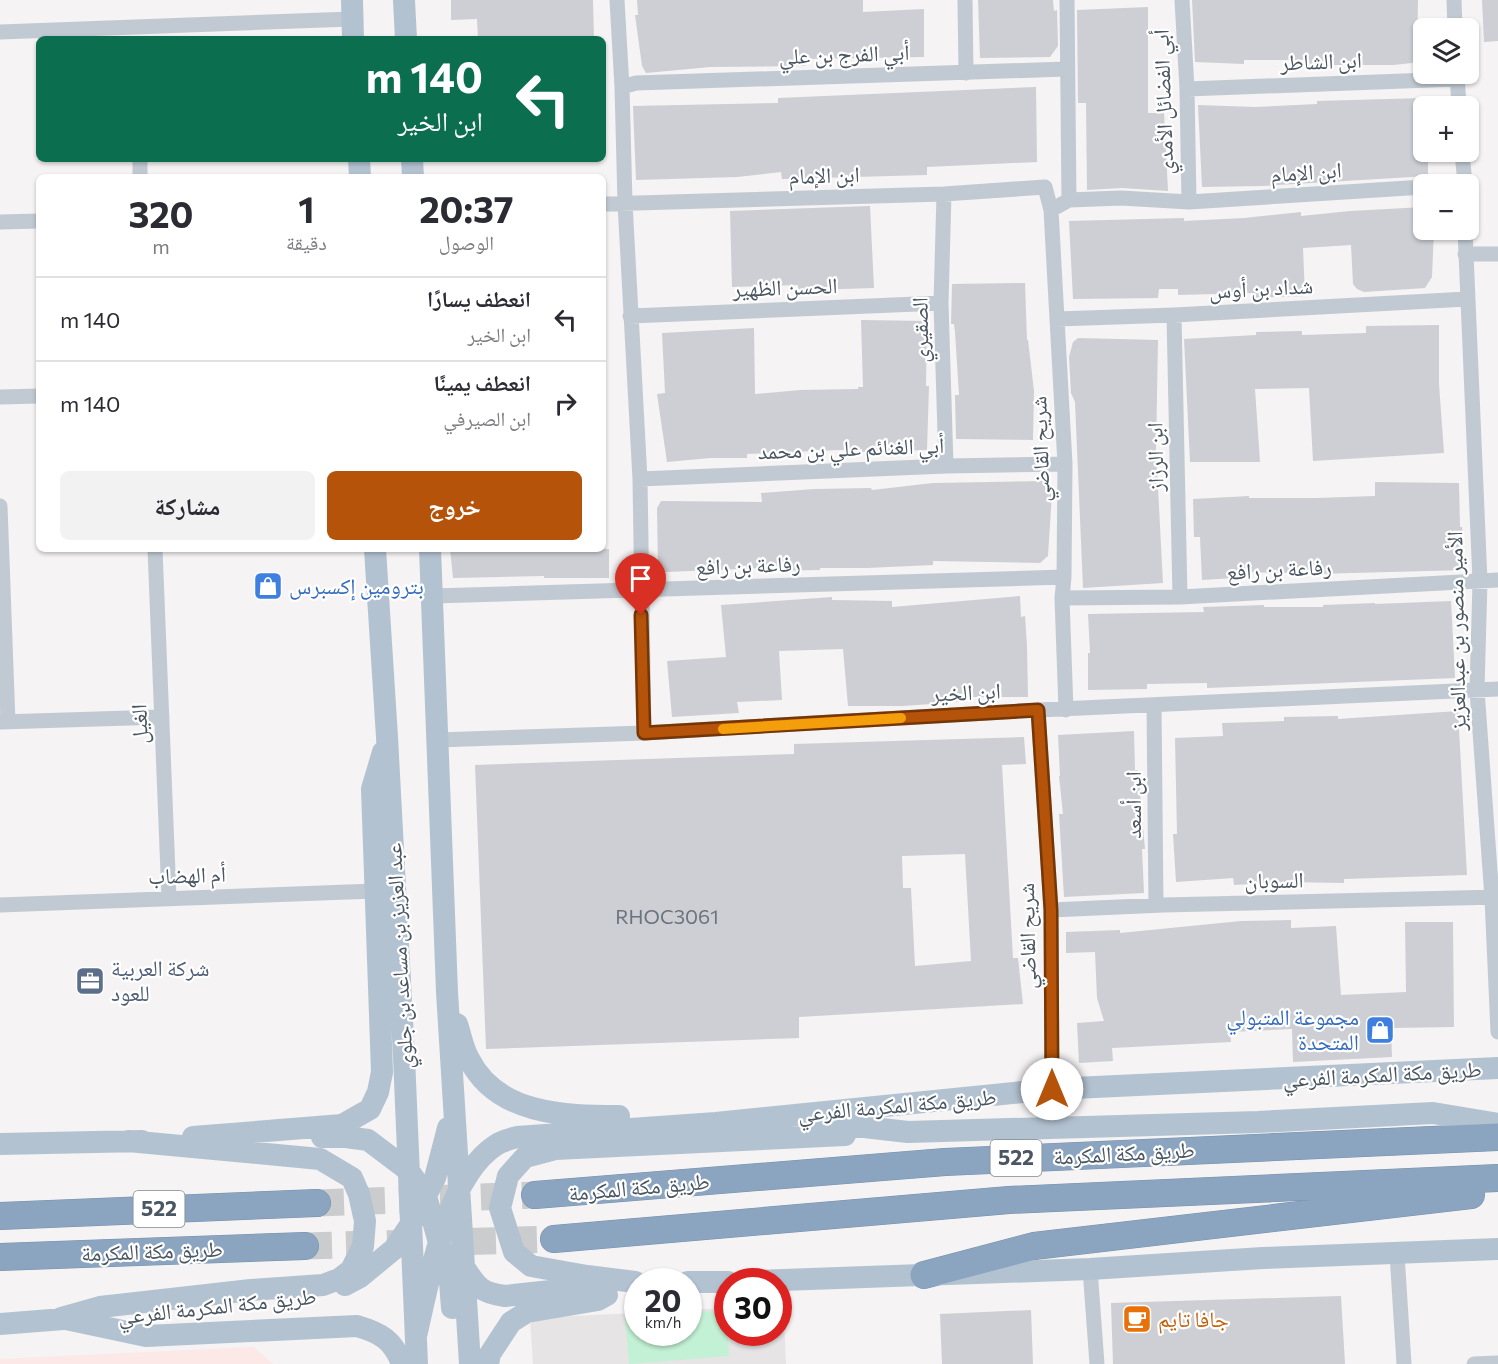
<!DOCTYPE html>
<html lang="ar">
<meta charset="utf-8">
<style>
:root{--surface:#fff;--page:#f2f2f3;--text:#2b2b33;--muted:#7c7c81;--line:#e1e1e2;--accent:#b45309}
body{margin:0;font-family:Commissioner,"Noto Naskh Arabic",sans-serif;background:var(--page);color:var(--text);direction:rtl;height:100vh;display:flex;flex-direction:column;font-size:22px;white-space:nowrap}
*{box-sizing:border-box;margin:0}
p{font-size:20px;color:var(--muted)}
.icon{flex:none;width:33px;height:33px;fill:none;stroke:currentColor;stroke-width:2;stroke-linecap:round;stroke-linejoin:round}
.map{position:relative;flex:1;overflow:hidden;direction:ltr}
.drawer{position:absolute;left:36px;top:174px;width:570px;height:378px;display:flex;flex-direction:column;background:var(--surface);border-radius:9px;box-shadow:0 2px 4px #0004;direction:rtl}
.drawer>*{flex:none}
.hud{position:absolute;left:36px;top:36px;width:570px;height:126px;border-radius:9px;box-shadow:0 2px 4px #0004;direction:rtl;background:#0b6e4f;color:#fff;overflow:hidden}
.buttons{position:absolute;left:1413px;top:18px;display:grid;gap:12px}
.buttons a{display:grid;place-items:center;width:66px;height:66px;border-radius:9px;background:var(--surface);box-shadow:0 2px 4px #0004;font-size:30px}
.speed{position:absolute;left:624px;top:1268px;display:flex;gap:12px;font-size:30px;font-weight:700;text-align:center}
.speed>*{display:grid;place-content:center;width:78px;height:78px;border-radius:50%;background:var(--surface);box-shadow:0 2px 4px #0004;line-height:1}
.speed small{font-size:15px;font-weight:400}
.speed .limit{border:9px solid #d22;background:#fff;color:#111}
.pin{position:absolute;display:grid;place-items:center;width:51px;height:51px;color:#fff;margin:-62px -26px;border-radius:50% 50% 50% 0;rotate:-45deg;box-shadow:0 0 6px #0007}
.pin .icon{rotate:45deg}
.me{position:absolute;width:66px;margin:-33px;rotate:0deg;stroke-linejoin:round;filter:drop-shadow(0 0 4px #0008)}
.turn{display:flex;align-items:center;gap:21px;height:126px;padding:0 24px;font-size:27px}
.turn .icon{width:78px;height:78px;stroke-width:2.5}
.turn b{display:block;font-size:42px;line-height:51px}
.eta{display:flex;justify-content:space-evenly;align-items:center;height:102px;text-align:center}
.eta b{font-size:36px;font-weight:700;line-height:42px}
.button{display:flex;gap:12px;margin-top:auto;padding:12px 24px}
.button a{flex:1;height:69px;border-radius:9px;background:var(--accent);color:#fff;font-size:24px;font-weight:700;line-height:69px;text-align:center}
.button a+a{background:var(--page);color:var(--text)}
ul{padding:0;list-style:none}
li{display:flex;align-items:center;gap:18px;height:84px;padding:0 24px;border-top:2px solid var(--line)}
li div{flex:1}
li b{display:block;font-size:22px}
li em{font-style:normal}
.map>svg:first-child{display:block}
.education{fill:#e6e4e5}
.medical{fill:#fce8e6}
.green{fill:#c3f1d5}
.building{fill:#cdcfd5;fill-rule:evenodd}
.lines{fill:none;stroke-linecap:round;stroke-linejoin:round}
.highway-tunnel{stroke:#caccce;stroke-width:27;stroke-dasharray:27 14;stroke-linecap:butt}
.highway-casing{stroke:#7690ad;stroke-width:28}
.street{stroke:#c1cad2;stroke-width:15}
.primary{stroke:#b3c2d1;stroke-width:22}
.highway{stroke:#8ba5c1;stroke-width:27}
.route-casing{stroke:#753606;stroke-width:15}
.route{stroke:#b45309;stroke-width:10}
.slow{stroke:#f59e0b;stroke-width:10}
.labels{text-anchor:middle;stroke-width:4.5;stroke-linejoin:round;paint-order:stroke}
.number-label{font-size:20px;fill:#6b747e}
.shield{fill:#fff;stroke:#808990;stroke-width:1.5}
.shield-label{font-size:21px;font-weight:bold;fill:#4a5661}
.street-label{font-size:22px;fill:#4a5661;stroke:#fff}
.shop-label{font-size:22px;fill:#366cbe;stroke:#fff;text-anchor:start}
.service-label{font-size:22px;fill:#4e5e75;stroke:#fff;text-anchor:start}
.food-label{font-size:22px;fill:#c56008;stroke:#fff;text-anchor:start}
</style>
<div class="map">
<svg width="1498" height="1364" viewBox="0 0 1498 1364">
<rect width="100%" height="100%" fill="#f5f3f3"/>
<path class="education" d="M727 1308 728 1332H778L779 1311 784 1318 786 1364H533L530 1318 637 1313 638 1332H688L689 1310Z"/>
<path class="medical" d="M254 1347 273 1364H0V1359Z"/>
<path class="green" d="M726 1310 729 1356 629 1364 625 1317 637 1316 638 1332H688L689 1313Z"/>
<path class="building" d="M451 0H593L594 39H478L477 19 451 20Z
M637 0H863V12L924 9V57L805 59V66L710 67 646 73 642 66 635 15H638Z
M978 0H1053L1054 11 1057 10 1058 46 1050 57 980 58Z
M1192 0H1418L1417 59 1412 63 1393 65H1310L1309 60H1244V64L1195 62Z
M1482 0H1498V41L1484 42Z
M1148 7V113H1164L1168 191 1122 188 1087 190 1086 103H1078L1077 10Z
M1036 87 1037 162 927 167V175L782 179 781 172 737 177 636 180 633 106 778 103V98Z
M1424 98V152H1428V176L1262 186 1202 187 1198 105 1255 107 1317 104V101Z
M870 206 874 288 810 290 798 289V285L732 287 730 211Z
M1424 207V230H1434L1432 277 1425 288 1364 292 1357 289 1353 284 1351 245 1303 248 1305 296 1252 298V293L1178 295V289H1159L1158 298 1073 299 1069 221 1184 218V221L1244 218 1301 212V216L1350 211Z
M1025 283 1027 340H1028L1034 391 1033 440 956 439 955 395H959L955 332 954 324H951L952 284Z
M861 320 927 321 926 386H929L927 450 862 452V449L747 454V458H710L667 462 657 394 665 393 662 333 754 328 755 394 800 390 858 389V387H863Z
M1439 325V384L1444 453 1313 461 1309 388 1255 389 1260 462H1190L1184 339 1256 335V332L1302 331V335L1366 333V326Z
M1078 338 1158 340 1156 450 1163 583 1083 588 1075 402 1071 393 1069 357 1073 342Z
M1043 481 1051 485 1052 493 1048 556 1040 563 933 561V565L867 568H820V570L766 571V568L666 572 658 570 657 508 661 501 762 502 761 493 814 489 871 488 872 490 933 483Z
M1375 482 1459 483 1460 527H1462L1465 570 1315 574 1250 572V577L1202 580 1200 537H1194L1193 499 1249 496V498H1316L1375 496Z
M450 549H609V578H544V576L453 578Z
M1020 596 1021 617 1025 616 1027 646 1028 697H958V702L903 706H848L843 649 779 651 782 700 737 702 739 713 672 717 667 661 726 657 721 605 832 597V600L892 601V607Z
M1451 601 1455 678 1207 688V683L1147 684V689L1088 690V653H1090L1088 614 1204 612 1203 607 1264 605V607H1323V605L1375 603V604Z
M1458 711 1467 875 1344 879V883L1286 882 1234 885 1233 878 1176 882 1173 834H1177L1175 738 1223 736 1222 723 1284 721V717L1338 716V719Z
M1134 731 1135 770H1138L1145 849H1142L1144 893 1064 897 1059 814H1063L1059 776H1060L1058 735Z
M1024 737 1026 764 1002 765 1013 958H1018L1023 1004 799 1017V1038L486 1049 475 765 794 754V744ZM965 854 971 961 915 966 911 888H903L902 856Z
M1291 920V928L1336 926 1341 995 1406 992 1405 922H1453L1454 1027 1391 1028 1392 1057 1293 1062 1292 1029 1230 1032 1231 1042 1112 1048 1113 1061 1079 1063 1077 1023 1104 1021 1097 998 1095 952 1066 953V932L1120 930V933L1241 921Z
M1341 1296 1345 1364H1113L1111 1303Z
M1031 1310 1033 1364H942L940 1314Z"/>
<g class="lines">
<path class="highway-tunnel" d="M317 1203 535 1195
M305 1246 554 1239"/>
<g class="highway-casing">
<path id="highway" d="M535 1195 945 1162 1498 1137
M0 1216 317 1203
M554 1239 1009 1200 1498 1178
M0 1257 305 1246
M924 1275 1034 1246 1471 1195"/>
</g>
<path class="street" d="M617 0 622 87 625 203 640 479 644 733
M965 0 966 73
M1067 0 1069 200
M1182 0 1187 89 1189 202
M1454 0 1455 28
M0 32 352 19
M1457 74 1459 106
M622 87 636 83 1067 69
M1187 89 1457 79
M1462 152 1465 184
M140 159V177
M944 194 941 303 946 466
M603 204 944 194 1045 187 1051 210 1065 464 1064 577 1062 598 1066 710
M1051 210 1069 200 1121 198 1189 202 1424 187
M0 222 39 221
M1465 230 1480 581 1477 690 1492 898 1498 1032
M1465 254H1498
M1174 315 1180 597
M630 316 941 303
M1057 319 1174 315 1467 299
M0 397 39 396
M640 479 946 466 1065 464
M0 506 8 722
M155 549 169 898
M433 596 1064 577
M1062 598 1180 597 1498 580
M1154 705 1156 905
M1038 710 1051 910 1052 1089
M0 722 162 717
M438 740 644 733 1038 710 1498 689
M0 905 375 891
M1051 910 1163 905 1498 897
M1397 1254 1404 1364
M1090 1269 1097 1364
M1474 1364 1498 1363"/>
<path class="primary" d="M352 0 353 39
M404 0 406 39
M359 159 360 177
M412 159 413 177
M375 549 387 737 404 1057 417 1364
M430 549 447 992 470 1364
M457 1024C461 1036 463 1049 469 1059 497 1115 565 1116 619 1116
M820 1122 908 1132 1258 1122 1433 1113 1498 1124
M193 1137 342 1125 370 1109 378 1092 382 1072 372 789 383 752
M322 1137H346L368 1140 409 1171 426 1196 450 1282 452 1308
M0 1144 142 1141
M464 1267C477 1287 481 1293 505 1296L597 1286
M758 1281 1090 1269 1263 1258 1498 1249
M635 1282 587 1276 531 1266 514 1252 500 1208 508 1176 525 1157 555 1149 845 1135
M688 1282H728
M345 1285 360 1277 394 1249 411 1224 435 1178 448 1128
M61 1318 100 1307 251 1290 323 1285 339 1279 351 1270 363 1246 365 1221 359 1194 352 1178 320 1159 128 1141
M66 1319 146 1336 357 1326C381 1333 393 1340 402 1364
M0 1324 76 1318
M416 1336C429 1281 446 1177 496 1145 502 1141 510 1139 517 1137L716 1123 1052 1089 1498 1068
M488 1364 490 1354 511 1322 527 1312 598 1300 607 1295"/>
<use href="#highway" class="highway"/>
</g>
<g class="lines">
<g class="route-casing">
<path id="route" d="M641 615 644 733 1038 710 1051 910 1052 1089"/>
</g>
<use href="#route" class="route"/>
<path class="slow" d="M723 729 901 718"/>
</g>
<defs>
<g id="shop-square" transform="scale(1.5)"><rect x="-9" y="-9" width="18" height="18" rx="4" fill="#3f7fe0" stroke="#fff"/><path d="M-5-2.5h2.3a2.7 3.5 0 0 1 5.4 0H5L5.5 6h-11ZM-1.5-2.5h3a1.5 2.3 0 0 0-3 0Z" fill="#fff"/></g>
<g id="office-square" transform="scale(1.5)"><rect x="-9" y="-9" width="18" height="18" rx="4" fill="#5c6f8a" stroke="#fff"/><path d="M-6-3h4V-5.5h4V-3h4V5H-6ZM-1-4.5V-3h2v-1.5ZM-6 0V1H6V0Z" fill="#fff"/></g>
<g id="cafe-square" transform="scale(1.5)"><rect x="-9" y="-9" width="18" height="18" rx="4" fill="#e8710a" stroke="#fff"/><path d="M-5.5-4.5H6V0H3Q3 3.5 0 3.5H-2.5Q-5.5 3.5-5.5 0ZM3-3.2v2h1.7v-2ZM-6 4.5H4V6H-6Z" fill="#fff"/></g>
</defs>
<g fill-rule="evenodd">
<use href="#shop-square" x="268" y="586"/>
<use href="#office-square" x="90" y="981"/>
<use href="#shop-square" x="1380" y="1030"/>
<use href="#cafe-square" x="1137" y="1319"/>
</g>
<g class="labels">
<g class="number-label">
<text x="667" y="924">RHOC3061</text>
</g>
<g class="shield">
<rect x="990.5" y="1140" width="51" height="36" rx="4.5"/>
<rect x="133.5" y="1191" width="51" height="36" rx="4.5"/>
</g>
<g class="shield-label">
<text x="1016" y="1165">522</text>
<text x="159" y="1216">522</text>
</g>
<g class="street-label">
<text transform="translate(844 54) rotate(-2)" y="8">أبي الفرج بن علي</text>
<text transform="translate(1321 61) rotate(-2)" y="8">ابن الشاطر</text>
<text transform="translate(1163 102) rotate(-92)" y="8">أبي الفضائل الأمدي</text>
<text transform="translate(1306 172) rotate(-4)" y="8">ابن الإمام</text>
<text transform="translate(824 175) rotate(-2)" y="8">ابن الإمام</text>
<text transform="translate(785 287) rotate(-2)" y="8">الحسن الظهير</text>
<text transform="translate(1261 288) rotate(-3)" y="8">شداد بن أوس</text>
<text transform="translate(920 330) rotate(-91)" y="8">الصقيري</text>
<text transform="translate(851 448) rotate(-2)" y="8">أبي الغنائم علي بن محمد</text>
<text transform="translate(1040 449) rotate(-92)" y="8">شريح القاضي</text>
<text transform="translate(1155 457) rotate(-91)" y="8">ابن الرزاز</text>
<text transform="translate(748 565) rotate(-2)" y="8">رفاعة بن رافع</text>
<text transform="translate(1279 569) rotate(-3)" y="8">رفاعة بن رافع</text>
<text transform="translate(1456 631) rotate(-91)" y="8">الأمير منصور بن عبدالعزيز</text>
<text transform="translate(966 692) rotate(-3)" y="8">ابن الخير</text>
<text transform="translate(139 724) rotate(-92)" y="8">الغيل</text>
<text transform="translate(1133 805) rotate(-90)" y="8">ابن أسعد</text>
<text transform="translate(187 875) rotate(-2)" y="8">أم الهضاب</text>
<text transform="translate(1274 880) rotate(-1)" y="8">السوبان</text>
<text transform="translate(1027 936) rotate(-91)" y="8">شريح القاضي</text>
<text transform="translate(399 956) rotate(-93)" y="8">عبد العزيز بن مساعد بن جلوي</text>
<text transform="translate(1382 1074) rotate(-3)" y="8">طريق مكة المكرمة الفرعي</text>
<text transform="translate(897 1105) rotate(-5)" y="8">طريق مكة المكرمة الفرعي</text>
<text transform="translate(1124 1153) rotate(-3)" y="8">طريق مكة المكرمة</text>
<text transform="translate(639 1187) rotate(-5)" y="8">طريق مكة المكرمة</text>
<text transform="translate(152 1251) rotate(-2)" y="8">طريق مكة المكرمة</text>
<text transform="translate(217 1306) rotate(-6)" y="8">طريق مكة المكرمة الفرعي</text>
</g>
<g class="shop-label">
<text x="289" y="594">بترومين إكسبرس</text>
<text x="1359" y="1025" text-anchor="end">مجموعة المتبولي<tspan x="1359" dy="25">المتحدة</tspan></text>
</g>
<g class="service-label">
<text x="111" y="976">شركة العربية<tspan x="111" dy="25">للعود</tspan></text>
</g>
<g class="food-label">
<text x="1158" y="1327">جافا تايم</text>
</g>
</g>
</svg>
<div class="buttons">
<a><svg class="icon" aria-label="layers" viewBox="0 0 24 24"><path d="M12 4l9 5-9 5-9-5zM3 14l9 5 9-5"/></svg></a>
<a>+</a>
<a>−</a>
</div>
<div class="speed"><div>20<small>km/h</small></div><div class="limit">30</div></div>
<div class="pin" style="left:641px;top:615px;background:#d93025"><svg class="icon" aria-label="arrive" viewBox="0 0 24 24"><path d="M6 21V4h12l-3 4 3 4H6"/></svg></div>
<svg class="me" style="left:1052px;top:1089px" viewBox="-20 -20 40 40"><circle r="19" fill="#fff"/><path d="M0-13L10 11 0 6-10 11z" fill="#b45309"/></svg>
<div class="hud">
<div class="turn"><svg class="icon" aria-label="left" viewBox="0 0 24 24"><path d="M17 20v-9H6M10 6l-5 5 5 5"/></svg><div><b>140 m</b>ابن الخير</div></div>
</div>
<section class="drawer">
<div class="eta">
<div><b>20:37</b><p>الوصول</p></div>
<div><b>1</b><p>دقيقة</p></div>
<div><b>320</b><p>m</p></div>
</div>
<ul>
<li><svg class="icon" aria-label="left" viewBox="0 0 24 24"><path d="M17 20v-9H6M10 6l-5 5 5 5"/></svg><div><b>انعطف يسارًا</b><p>ابن الخير</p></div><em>140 m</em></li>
<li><svg class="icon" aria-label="right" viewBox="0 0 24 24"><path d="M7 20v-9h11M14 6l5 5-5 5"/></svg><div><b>انعطف يمينًا</b><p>ابن الصيرفي</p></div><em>140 m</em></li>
</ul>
<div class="button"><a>خروج</a><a>مشاركة</a></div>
</section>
</div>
